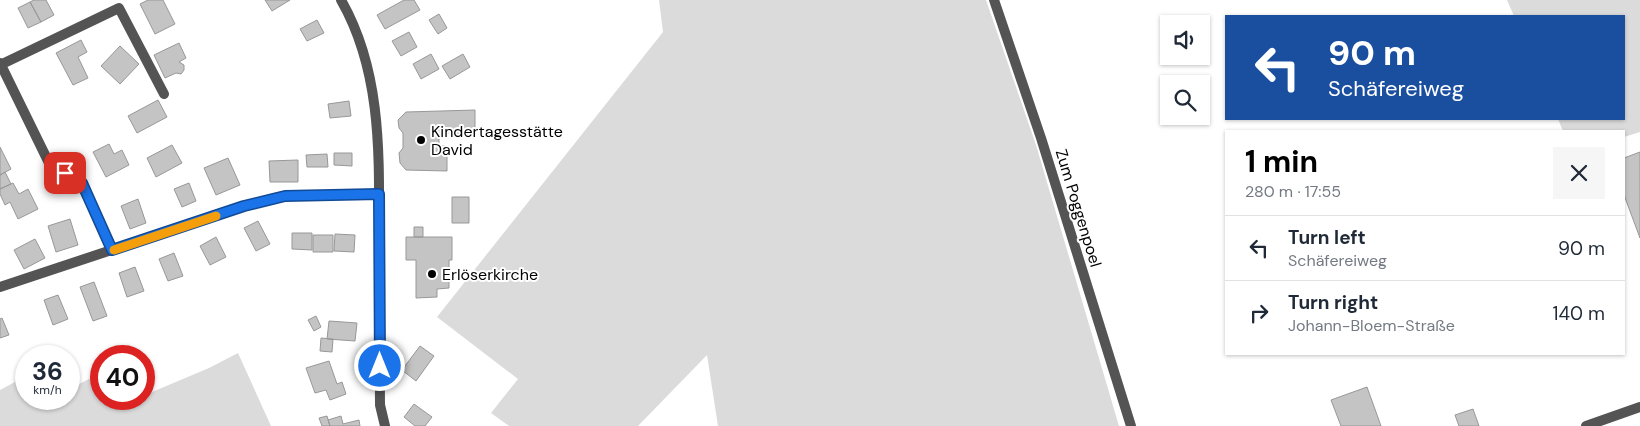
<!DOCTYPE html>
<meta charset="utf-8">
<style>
:root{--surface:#fff;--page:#f6f6f7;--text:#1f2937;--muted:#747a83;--line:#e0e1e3;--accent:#000}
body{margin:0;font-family:"DM Sans",sans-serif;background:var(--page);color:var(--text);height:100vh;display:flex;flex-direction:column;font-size:19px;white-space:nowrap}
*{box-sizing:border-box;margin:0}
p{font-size:16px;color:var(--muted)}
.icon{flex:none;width:28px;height:28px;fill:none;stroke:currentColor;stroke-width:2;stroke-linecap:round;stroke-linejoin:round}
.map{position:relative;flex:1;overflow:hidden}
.side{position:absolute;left:1225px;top:130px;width:400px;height:225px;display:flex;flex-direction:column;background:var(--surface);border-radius:0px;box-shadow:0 1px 4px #0004}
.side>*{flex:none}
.guide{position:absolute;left:1225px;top:15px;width:400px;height:105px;border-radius:0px;box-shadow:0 1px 4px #0004;background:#1a4fa0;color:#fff;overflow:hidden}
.tools{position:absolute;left:1160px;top:15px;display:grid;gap:10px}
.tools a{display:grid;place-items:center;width:50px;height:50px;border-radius:0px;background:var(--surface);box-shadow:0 1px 4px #0004;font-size:25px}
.speed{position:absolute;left:15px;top:345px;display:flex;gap:10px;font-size:25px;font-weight:700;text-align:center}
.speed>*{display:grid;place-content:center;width:65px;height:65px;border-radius:50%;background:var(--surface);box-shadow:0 1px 4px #0004;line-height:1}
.speed small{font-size:12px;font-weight:400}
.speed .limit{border:8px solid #d22;background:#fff;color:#111}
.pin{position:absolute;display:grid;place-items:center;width:42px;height:42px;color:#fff;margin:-21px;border-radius:10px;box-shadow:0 2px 8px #0006}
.me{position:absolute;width:55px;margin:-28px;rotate:0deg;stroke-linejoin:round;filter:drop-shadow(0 0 4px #0008)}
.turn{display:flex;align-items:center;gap:18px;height:105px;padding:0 20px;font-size:22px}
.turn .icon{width:65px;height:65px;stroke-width:2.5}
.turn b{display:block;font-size:35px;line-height:42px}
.round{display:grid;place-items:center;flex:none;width:52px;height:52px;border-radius:0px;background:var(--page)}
.summary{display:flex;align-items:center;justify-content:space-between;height:85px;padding:0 20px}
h1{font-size:30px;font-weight:700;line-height:38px;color:var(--accent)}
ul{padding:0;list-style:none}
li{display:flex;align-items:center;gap:15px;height:65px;padding:0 20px;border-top:1px solid var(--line)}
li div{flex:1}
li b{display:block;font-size:19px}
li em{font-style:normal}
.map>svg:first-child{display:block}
.green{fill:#dbdbdb}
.building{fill:#c4c4c4;stroke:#989898}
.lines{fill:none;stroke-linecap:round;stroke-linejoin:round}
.minor{stroke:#545454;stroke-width:10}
.tertiary{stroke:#545454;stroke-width:10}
.route-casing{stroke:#114b97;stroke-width:12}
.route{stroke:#1a73e8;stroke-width:9}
.slow{stroke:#f59e0b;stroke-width:9}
.poi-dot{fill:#000;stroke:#fff;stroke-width:2}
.labels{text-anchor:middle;stroke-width:4;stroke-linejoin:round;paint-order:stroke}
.poi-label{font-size:16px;fill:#000;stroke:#fff;text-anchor:start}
.street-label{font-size:16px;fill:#000;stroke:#fff}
</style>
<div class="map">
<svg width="1640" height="426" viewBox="0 0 1640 426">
<rect width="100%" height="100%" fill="#fff"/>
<path class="green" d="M659 0H986L1036 145 1119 426H718L707 355 638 426H509L491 413 518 379 437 317 663 32Z
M1507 0H1640V132L1624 137V131H1563L1558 119H1624V16H1514Z
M238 353 271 426H0V390L26 376V399H69V389L101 373V399H144V374L152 392 209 368Z"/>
<path class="building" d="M34 0H46L54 15 41 22 30 2Z
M148 0H163L175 24 155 34 140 4Z
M265 0H290L272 11Z
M404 0H414L420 10 385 29 377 15Z
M30 2 41 22 28 28 18 8Z
M439 14 447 28 438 34 429 20Z
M317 20 324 33 307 41 300 29Z
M409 32 417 47 401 56 392 41Z
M81 40 87 52 78 57 88 78 73 85 56 53Z
M179 43 186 58 179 62 184 65V70L181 74 176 73 165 78 154 55Z
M120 46 139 64 120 84 101 66Z
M431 54 439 69 421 79 413 64Z
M463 54 470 67 450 79 442 66Z
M158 100 167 117 137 133 128 116Z
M349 101 351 116 330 118 328 104Z
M475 110V133L439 134V146H447V171L406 170 400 163 399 153 403 148V133L399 128 398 120 406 112Z
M109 144 114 154 122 150 129 165 106 177 93 152Z
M172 145 182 163 156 177 147 158Z
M0 147 11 169 0 175Z
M1640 152V238L1624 195V158Z
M334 153H352V166L334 165Z
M327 154 328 167H307L306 155Z
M228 158 240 185 216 195 204 168Z
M298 160V182H270L269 161Z
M5 172 11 184 0 189V175Z
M13 183 19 194 28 189 38 209 18 219 10 202 5 205 0 194V189Z
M189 183 196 201 182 207 174 189Z
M452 197H469V223H452Z
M138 199 146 223 130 229 121 206Z
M70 219 78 245 56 252 48 226Z
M258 221 270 244 256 251 244 228Z
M414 227H423V237H414Z
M292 233H312V250L292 249Z
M335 234 355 235 354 252 334 251Z
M313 235H333V252H313Z
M216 237 226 257 210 265 200 246Z
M406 237H452V260H449V288L437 289V297L416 298V260H406Z
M35 239 45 258 24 269 14 250Z
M174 253 183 276 168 281 159 259Z
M135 267 144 291 127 297 119 273Z
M94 282 107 316 93 321 80 287Z
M58 295 68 319 53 325 44 300Z
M316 316 321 327 314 331 308 320Z
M2 318 9 335 0 338V319Z
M329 321 357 323 355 341 327 339Z
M321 338 333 339 332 352 320 351Z
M420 346 434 356 416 381 402 370Z
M329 361 337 384 342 382 346 394 330 400 326 390 315 393 306 368Z
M1367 387 1381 426H1341L1331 400Z
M414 404 432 417 425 426H415L404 417Z
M1473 409 1479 426H1459L1455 415Z
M327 416 330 426H322L319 418Z
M341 416 343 424 359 420 360 426H330L328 420Z"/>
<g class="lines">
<path class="minor" d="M994 0 1041 138 1131 426
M0 63 49 163 82 183 112 250
M2 64 119 8 164 94
M0 287 244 206 285 196 379 194"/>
<path class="tertiary" d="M341 0C383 73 379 159 379 241 379 295 380 350 380 405L385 426
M1586 426 1640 407"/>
</g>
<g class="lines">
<g class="route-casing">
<path id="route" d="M65 173 82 183 112 250 244 206 285 196 379 194 380 366"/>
</g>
<use href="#route" class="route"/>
<path class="slow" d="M114 250 216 216"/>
</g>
<g class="poi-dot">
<circle cx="421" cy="140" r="5"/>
<circle cx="432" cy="274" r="5"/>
</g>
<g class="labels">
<g class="poi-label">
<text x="431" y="137">Kindertagesstätte<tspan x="431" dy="18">David</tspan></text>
<text x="442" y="280">Erlöserkirche</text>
</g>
<g class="street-label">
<text transform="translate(1079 208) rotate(73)" y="6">Zum Poggenpoel</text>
</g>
</g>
</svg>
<div class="tools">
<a><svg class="icon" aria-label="sound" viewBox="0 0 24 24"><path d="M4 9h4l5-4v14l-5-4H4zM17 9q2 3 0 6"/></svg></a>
<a><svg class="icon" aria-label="search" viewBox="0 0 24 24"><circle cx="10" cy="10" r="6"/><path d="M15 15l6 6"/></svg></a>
</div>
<div class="speed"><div>36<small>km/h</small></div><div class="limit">40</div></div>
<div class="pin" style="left:65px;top:173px;background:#d93025"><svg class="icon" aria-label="arrive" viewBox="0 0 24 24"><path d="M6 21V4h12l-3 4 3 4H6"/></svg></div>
<svg class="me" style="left:380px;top:366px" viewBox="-20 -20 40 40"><circle r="17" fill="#1a73e8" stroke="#fff" stroke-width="3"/><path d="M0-11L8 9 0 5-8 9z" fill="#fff"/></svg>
<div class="guide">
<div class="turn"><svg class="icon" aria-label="left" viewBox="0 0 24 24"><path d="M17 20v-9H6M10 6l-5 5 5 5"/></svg><div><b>90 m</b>Schäfereiweg</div></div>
</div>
<section class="side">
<div class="summary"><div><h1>1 min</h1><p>280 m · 17:55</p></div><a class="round"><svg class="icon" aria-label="close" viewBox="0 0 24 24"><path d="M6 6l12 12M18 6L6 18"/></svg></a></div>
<ul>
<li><svg class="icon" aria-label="left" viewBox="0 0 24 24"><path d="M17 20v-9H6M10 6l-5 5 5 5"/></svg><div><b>Turn left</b><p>Schäfereiweg</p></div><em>90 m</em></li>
<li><svg class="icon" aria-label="right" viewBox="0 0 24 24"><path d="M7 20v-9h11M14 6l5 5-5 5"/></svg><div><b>Turn right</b><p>Johann-Bloem-Straße</p></div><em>140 m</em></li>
</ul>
</section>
</div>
